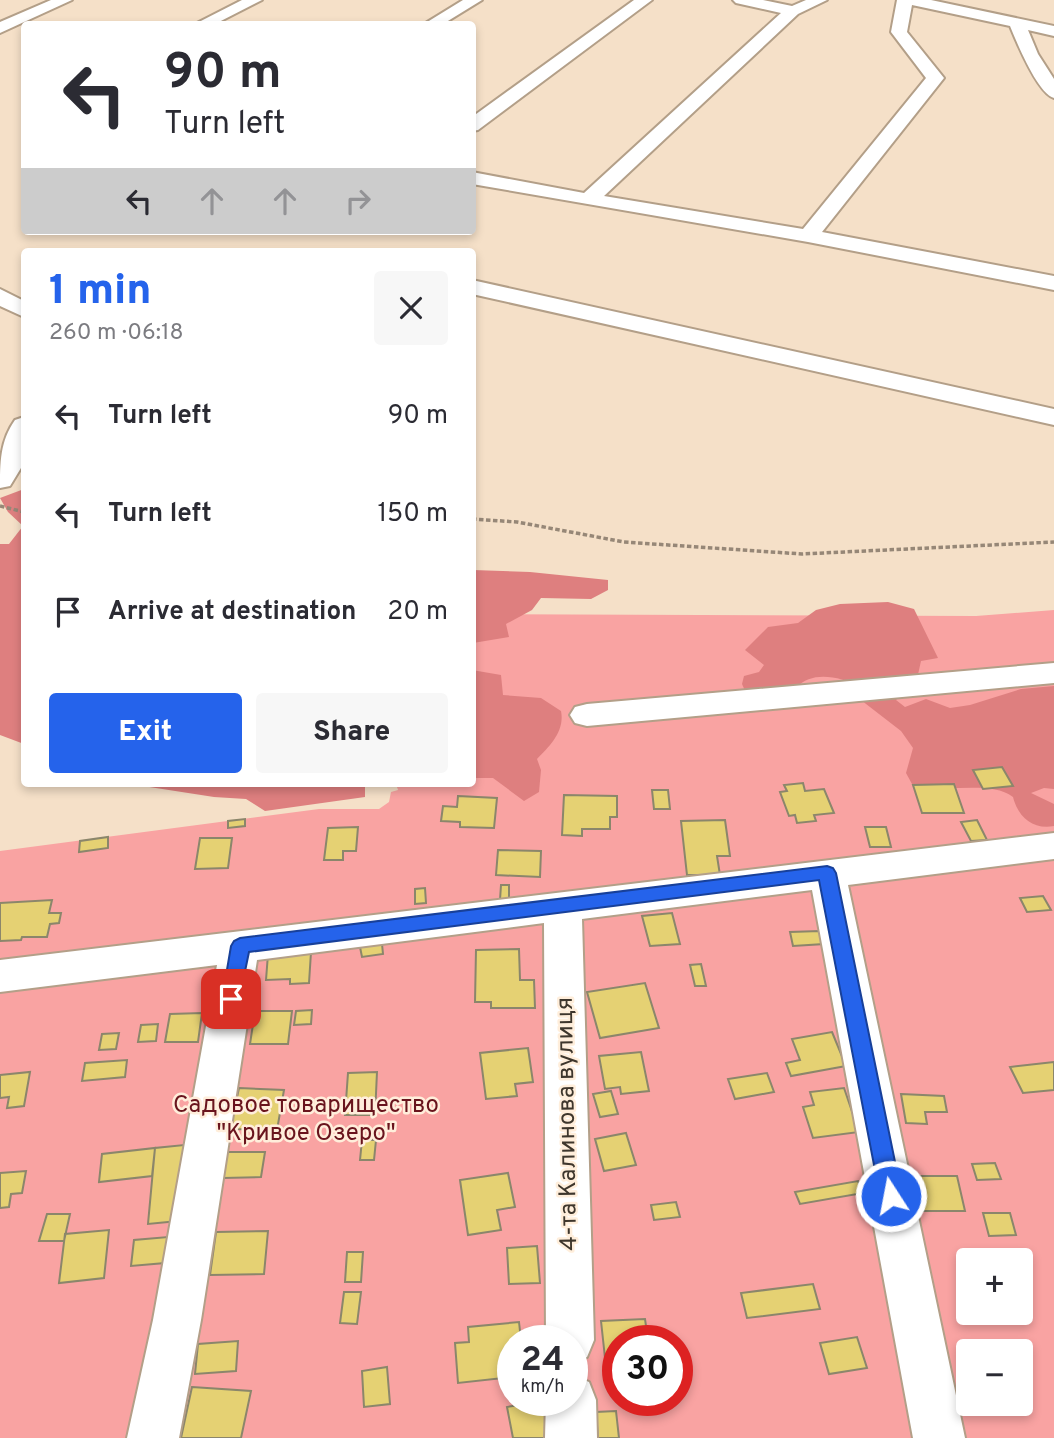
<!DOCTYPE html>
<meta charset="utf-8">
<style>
:root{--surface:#fff;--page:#f7f7f7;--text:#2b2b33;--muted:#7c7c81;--accent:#2563eb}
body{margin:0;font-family:Overpass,sans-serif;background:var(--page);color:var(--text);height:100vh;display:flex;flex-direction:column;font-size:26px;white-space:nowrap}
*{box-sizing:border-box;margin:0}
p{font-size:23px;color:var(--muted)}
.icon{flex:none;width:38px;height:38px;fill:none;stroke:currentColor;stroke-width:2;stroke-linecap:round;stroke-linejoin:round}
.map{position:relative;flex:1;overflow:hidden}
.panel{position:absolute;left:21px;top:248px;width:455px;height:539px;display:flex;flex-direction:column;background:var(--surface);border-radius:7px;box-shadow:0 4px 10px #0003}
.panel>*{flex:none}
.guide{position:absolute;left:21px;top:21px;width:455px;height:214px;border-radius:7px;box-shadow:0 4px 10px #0003;background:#fff;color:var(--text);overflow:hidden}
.buttons{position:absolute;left:956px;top:1248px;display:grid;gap:14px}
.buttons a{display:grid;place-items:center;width:77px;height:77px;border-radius:7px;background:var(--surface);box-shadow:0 4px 10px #0003;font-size:35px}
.speed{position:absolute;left:497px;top:1325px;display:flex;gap:14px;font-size:35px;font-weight:700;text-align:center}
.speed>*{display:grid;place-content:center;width:91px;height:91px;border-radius:50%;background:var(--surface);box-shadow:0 4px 10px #0003;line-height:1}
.speed small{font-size:18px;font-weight:400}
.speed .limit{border:10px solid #d22;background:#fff;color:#111}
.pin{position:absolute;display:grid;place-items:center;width:60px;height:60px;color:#fff;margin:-30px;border-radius:14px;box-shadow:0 4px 10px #0006}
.me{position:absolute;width:77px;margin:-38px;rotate:349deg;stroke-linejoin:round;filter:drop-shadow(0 0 5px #0008)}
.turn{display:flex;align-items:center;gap:24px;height:147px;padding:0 28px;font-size:32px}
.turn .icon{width:91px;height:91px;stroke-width:2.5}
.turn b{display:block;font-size:49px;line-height:60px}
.lanes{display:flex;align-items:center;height:66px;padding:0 28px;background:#0003;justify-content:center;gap:35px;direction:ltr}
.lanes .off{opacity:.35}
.round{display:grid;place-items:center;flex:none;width:74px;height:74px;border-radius:7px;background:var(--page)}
.head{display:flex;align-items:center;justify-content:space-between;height:119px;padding:0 28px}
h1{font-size:42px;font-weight:800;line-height:52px;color:var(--accent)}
.primary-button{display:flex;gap:14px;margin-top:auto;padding:14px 28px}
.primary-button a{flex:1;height:80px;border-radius:7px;background:var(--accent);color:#fff;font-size:28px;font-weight:800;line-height:80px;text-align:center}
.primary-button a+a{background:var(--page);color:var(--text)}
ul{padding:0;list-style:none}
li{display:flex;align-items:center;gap:21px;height:98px;padding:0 28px}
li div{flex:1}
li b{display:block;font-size:26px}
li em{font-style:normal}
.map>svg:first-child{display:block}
.green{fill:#f9a3a2;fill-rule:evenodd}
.forest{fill:#de7f7f}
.building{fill:#e5d173;stroke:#8b866b;stroke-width:2}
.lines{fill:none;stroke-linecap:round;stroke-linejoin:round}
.minor-casing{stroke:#b39f88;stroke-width:4}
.path{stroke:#968777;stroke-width:3.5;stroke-dasharray:4.5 2.5;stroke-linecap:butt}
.minor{fill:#fff;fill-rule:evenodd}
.route{fill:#2563eb;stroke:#184099;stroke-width:2}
.labels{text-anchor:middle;stroke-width:5;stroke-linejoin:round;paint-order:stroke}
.near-park-label{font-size:24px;fill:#69141d;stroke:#ffeedb}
.near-street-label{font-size:24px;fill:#3e362c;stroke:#ffeedb}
</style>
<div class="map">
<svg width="1054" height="1438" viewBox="0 0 1054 1438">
<rect width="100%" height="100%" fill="#f5e0c8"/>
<path class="green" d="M1054 610V1438H0V851L319 809H379L389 802 391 792 398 790 396 784H472L473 614 976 616ZM968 1260H1020V1312H968ZM513 1340H572V1400H513ZM618 1340H677V1400H618ZM968 1351H1020V1404H968Z"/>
<path class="forest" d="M24 489V744L0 735V544H9L23 526 8 512 0 498Z
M473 570 530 572 608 580V590L591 599 541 598 532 610 506 624 509 637 473 643Z
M888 602 914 609 938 658 921 661 917 679 896 700 905 707 926 699 950 708 970 705 1021 689 1054 686V789L1044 788 1031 793 1054 804V826C1033 830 1018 817 1013 797 989 779 943 795 912 784L906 773 913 748 901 731 857 697 859 686C840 677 812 670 796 688L746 693 742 684 744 676 759 672 764 665 745 650 768 627 798 623 816 610 840 604Z
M472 670 501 675 503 695 541 698 561 711C565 731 550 746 537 759L541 770 539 792 524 801 493 778H473Z
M130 784H365V797L265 811 246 799 214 797Z"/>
<path class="building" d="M1002 767 1013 786 983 789 973 770Z
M803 783 805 791 824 789 834 813 814 815 816 821 797 823 795 815 789 816 780 792 787 791 784 785Z
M954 784 964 813H922L913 785Z
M652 790H668L670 809H654Z
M564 795 617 796V817H610V829H582V836L562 835Z
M458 796 497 798 494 828 460 827V822L441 821 443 806 457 807Z
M245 819V826L228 828V821Z
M725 820 730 856H717L720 875H687L681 821Z
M977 820 987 840 971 841 961 822Z
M358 827 356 851H343V860H324L328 828Z
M865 827H886L891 847H870Z
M108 837V848L79 852 80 841Z
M200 838H232L228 868 195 869Z
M498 850 541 851 540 877 496 875Z
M501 885H509V900H500Z
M425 888 426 903 415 904V889Z
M1043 896 1051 910 1027 912 1020 898Z
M52 900 49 913H61L59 923 50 924 47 937H22L21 940 0 941V903Z
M672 913 680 944 650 946 642 916Z
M820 931 824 944 793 946 790 932Z
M382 944 383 954 362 957 360 947Z
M519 949 520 980H534L535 1008H491V1002H475L476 950Z
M311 952 309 983 290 984V979L266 980 268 954Z
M701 964 706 986H695L690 965Z
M645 983 659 1028 600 1038 587 992Z
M312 1010 311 1024 294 1025 296 1011Z
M255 1011H292L288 1044H250Z
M202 1013 198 1042H165L170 1014Z
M158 1024 156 1041 138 1042 141 1025Z
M832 1032 846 1066 791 1076 786 1063 800 1060 792 1039Z
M119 1033 116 1049 99 1050 102 1034Z
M528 1048 533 1082 515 1084 517 1096 486 1099 480 1053Z
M641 1052 649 1091 621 1094 620 1087 605 1089 599 1056Z
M127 1060 125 1077 82 1081 85 1063Z
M1054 1062V1090L1023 1093 1010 1067Z
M30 1072 24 1106 7 1108 9 1097 0 1098V1075Z
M377 1072 375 1115H345L348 1073Z
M767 1073 774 1092 735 1099 728 1079Z
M239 1088 284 1090 277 1130 230 1129Z
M844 1088 859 1132 813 1138 803 1107 814 1105 810 1092Z
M611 1091 618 1114 600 1117 593 1094Z
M901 1094 944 1096 947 1112H925L927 1124 906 1123Z
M626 1133 636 1165 604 1171 595 1139Z
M362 1140H376L374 1160H360Z
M184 1145 178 1221 148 1224 155 1148Z
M155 1148 152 1176 99 1182 102 1154Z
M227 1152H265L261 1177 223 1178Z
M995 1163 1001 1179 977 1180 972 1164Z
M26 1171 22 1193 11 1194 9 1207 0 1208V1173Z
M508 1173 515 1207 497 1210 501 1230 468 1235 460 1180Z
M910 1176H957L965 1211H917Z
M858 1181 863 1193 800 1204 795 1192Z
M676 1202 680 1217 654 1220 651 1205Z
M983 1213H1010L1016 1235 989 1236Z
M47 1214H70L64 1241H39Z
M109 1230 104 1278 59 1283 65 1234Z
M268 1231 264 1274 210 1275 216 1232Z
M168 1237 165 1263 131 1266 134 1240Z
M537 1246 540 1283 509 1284 507 1248Z
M347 1252H363L361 1282H345Z
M813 1284 820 1309 747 1318 741 1293Z
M344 1292H361L357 1324 340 1323Z
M645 1319 648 1340H618V1366L606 1367 601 1321Z
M519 1322 521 1340H513V1377L458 1383 455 1343 469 1342 468 1327Z
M857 1337 867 1368 829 1374 820 1343Z
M238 1341 236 1371 195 1374 198 1344Z
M387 1367 390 1404 364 1407 362 1371Z
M192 1387 251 1391 241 1438H181Z
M545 1401 552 1438H513L507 1407Z
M616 1411 619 1438H598L596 1412Z"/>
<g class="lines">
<g class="minor-casing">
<path id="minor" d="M51 0H72L0 33V22Z
M242 0H262L215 24H195Z
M463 0H482L443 24H424Z
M634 0H652L478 130 472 131V117Z
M733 0H763L792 6 806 0H827L798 14 604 196 803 229 926 78 891 32 897 0H931L1054 26V36L1028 30 1038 54 1054 79V98C1038 94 1017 43 1010 26L912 5 907 32 944 78 822 232 1054 276V290L808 242 472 184V172L584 193 781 13 736 3Z
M472 280 1054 409V425L472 294Z
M0 289 24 301V317L0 306Z
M24 417V463L10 486 0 488C0 463 0 441 15 420Z
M1054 663V683L587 726 575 723 570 715 575 707 587 704Z
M1054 833V859L848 885 965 1438H913L812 890 582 919 594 1340 587 1357 572 1363V1340H546L544 923 257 960 201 1320 179 1438H127L153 1320 217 965 0 992V960Z
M572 1375 589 1382 596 1400 597 1438H545L546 1400H572Z"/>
</g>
<path class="path" d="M0 506 24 512
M472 519 517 522 624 542 802 554 1054 542"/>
<use href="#minor" class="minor"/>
</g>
<path class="route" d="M827 866 833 868 836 873 902 1196 898 1203 891 1206 883 1203 880 1196 819 880 249 952 238 1005 231 1007 225 1005 222 999 231 946 234 941 240 938Z"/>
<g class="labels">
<g class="near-park-label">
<text x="306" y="1112">Садовое товарищество<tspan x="306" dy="28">"Кривое Озеро"</tspan></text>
</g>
<g class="near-street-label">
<text transform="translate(566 1124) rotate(-91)" y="8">4-та Калинова вулиця</text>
</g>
</g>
</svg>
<div class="buttons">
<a>+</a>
<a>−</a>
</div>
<div class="speed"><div>24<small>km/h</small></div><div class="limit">30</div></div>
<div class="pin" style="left:231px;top:999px;background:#d93025"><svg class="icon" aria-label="arrive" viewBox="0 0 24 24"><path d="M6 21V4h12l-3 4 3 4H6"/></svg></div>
<svg class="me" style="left:891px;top:1196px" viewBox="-20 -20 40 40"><circle r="17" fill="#2563eb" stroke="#fff" stroke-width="3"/><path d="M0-11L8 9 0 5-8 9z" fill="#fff"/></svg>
<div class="guide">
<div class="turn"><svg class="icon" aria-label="left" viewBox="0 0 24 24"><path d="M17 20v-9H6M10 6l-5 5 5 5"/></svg><div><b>90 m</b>Turn left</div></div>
<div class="lanes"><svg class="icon" aria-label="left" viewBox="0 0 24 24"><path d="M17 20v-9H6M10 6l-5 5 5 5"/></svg><svg class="icon off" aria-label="ahead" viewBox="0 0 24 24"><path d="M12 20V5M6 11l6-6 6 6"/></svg><svg class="icon off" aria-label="ahead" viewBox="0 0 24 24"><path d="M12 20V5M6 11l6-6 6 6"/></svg><svg class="icon off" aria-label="right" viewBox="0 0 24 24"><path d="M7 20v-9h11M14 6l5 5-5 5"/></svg></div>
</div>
<section class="panel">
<div class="head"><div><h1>1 min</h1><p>260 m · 06:18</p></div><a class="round"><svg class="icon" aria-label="close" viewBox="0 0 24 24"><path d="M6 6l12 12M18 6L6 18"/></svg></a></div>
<ul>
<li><svg class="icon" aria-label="left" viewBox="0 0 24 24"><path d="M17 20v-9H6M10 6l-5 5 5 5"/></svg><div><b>Turn left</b></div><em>90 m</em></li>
<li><svg class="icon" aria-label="left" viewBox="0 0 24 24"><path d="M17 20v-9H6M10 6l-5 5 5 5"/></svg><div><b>Turn left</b></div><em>150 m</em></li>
<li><svg class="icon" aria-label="arrive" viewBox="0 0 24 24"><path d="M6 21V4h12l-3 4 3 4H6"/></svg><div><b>Arrive at destination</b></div><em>20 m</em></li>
</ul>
<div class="primary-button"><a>Exit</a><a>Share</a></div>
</section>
</div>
